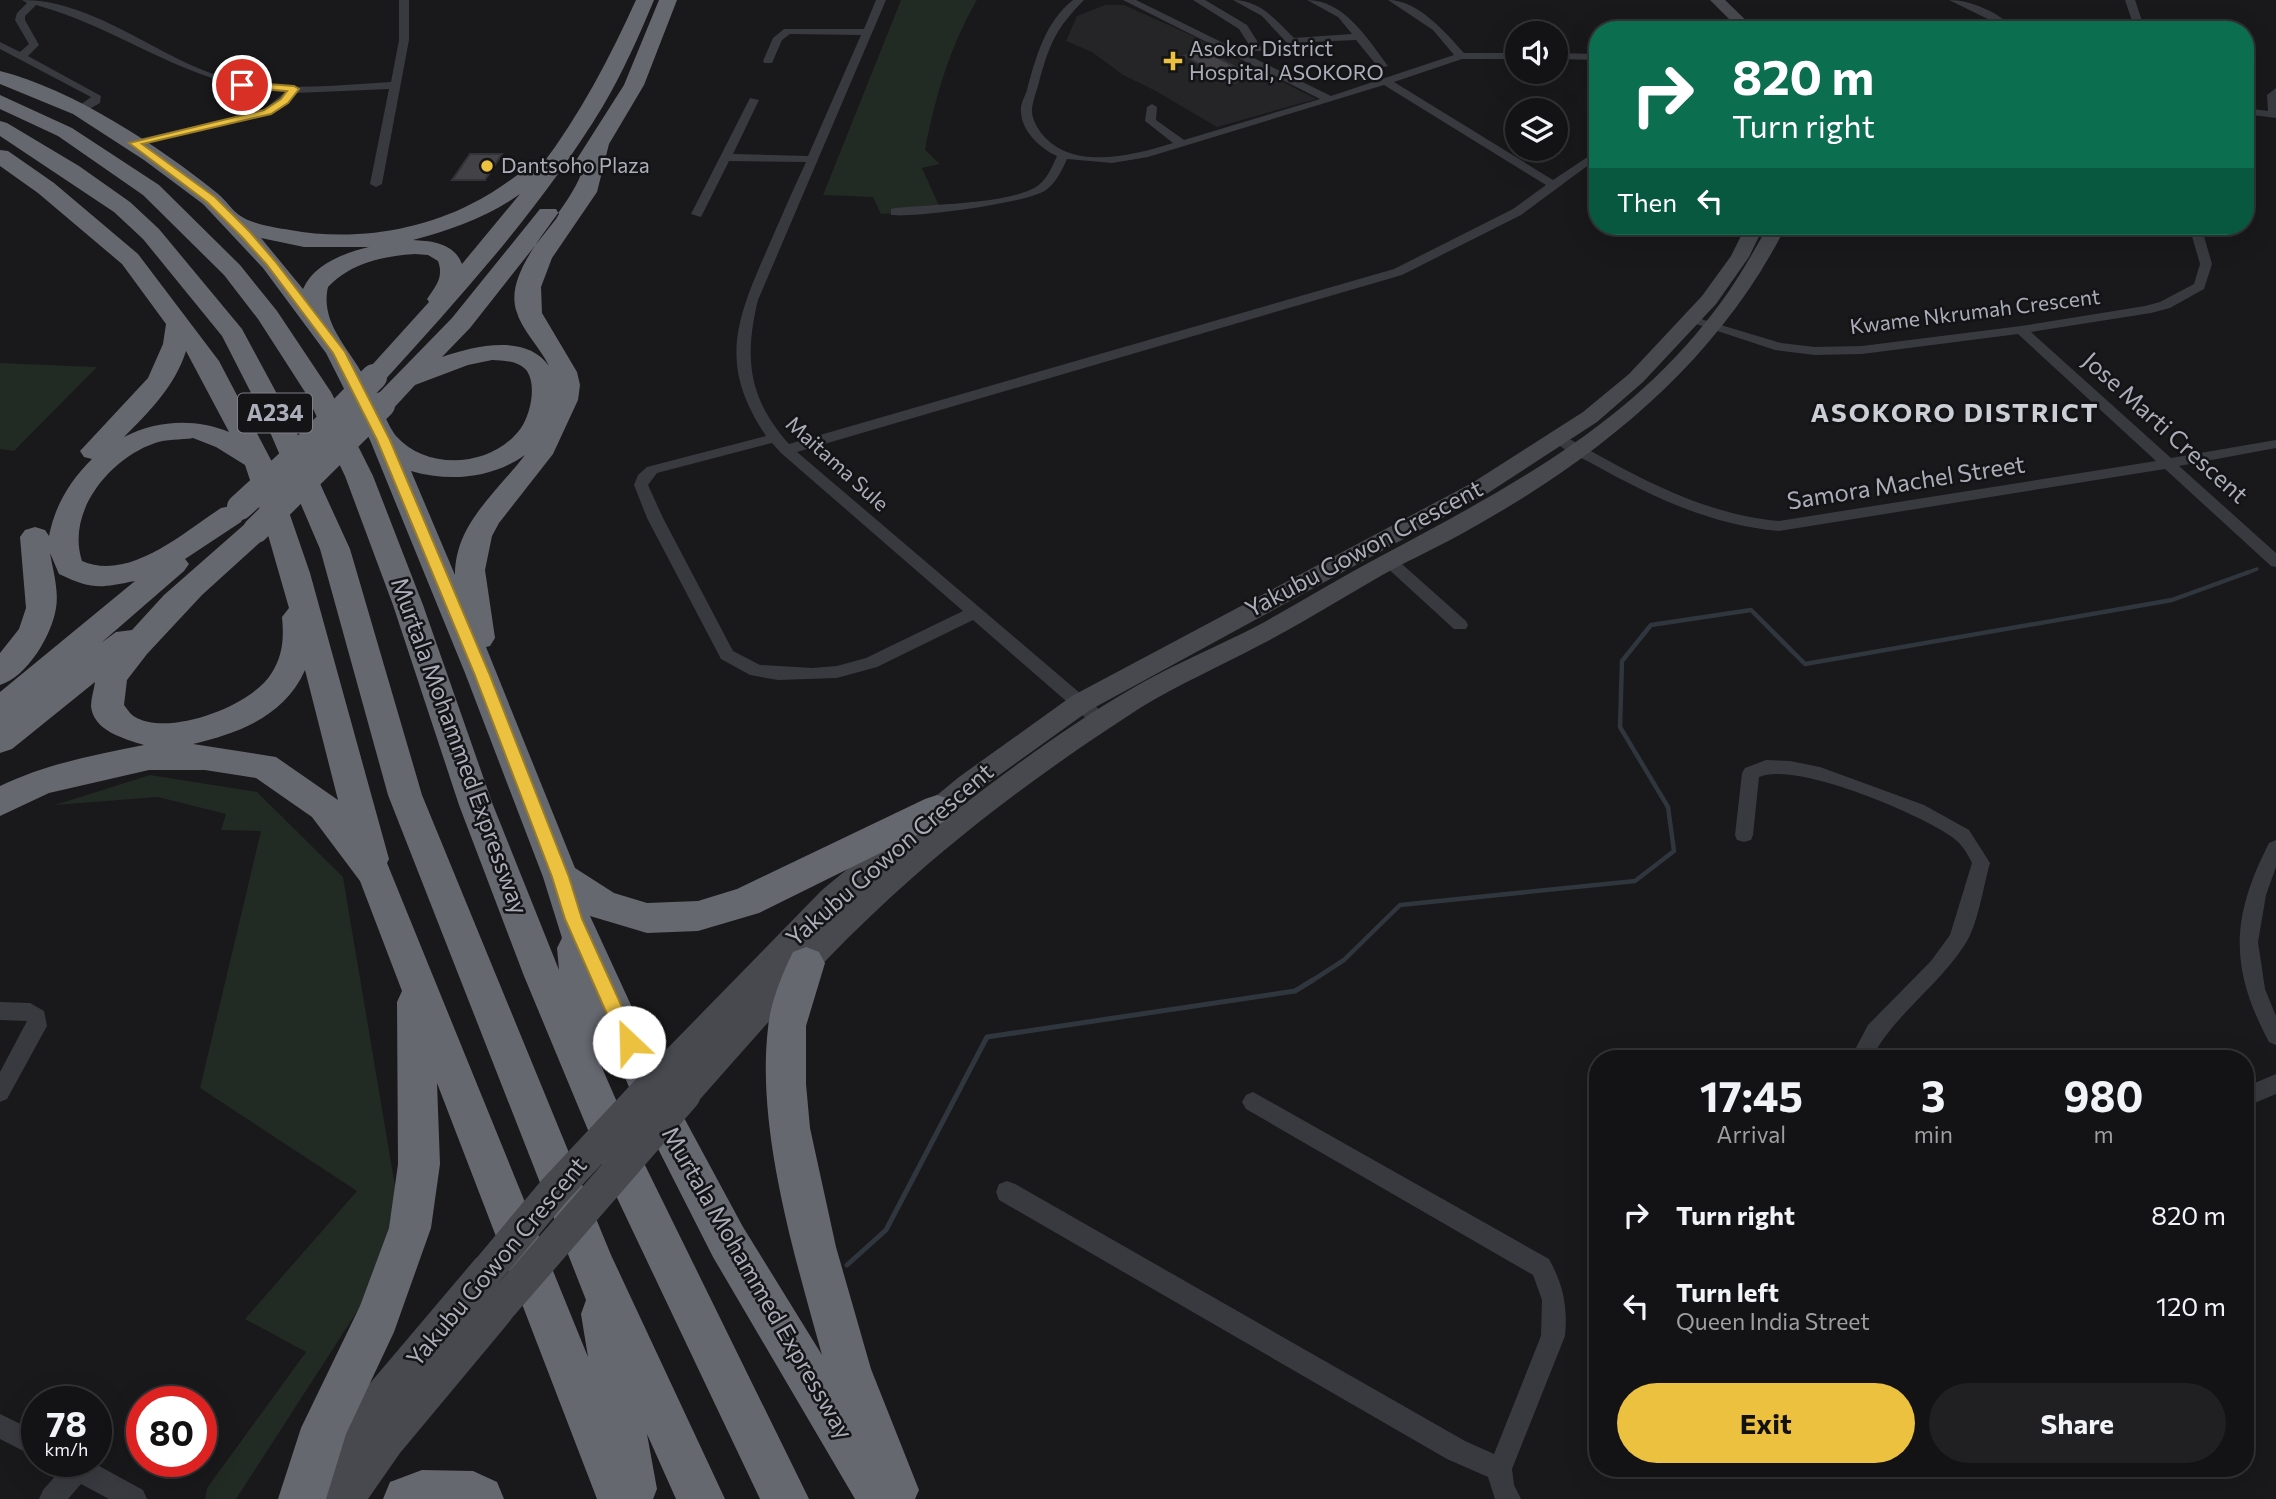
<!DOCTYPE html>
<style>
:root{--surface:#131214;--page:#202022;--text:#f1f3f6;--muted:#9d9ea0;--line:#323234;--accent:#ecc13f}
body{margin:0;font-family:Commissioner,sans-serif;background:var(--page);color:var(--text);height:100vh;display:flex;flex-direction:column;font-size:26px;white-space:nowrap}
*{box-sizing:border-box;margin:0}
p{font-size:23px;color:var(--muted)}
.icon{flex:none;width:38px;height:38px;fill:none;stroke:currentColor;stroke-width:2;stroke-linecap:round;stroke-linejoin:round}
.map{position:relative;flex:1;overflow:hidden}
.sheet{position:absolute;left:1589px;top:1050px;width:665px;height:427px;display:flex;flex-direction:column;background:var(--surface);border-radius:28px;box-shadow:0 7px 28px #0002,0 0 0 2px var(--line)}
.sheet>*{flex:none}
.hud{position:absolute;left:1589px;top:21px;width:665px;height:214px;border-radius:28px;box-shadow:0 7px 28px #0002,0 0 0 2px var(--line);background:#0b6e4f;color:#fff;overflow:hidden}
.controls{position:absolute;left:1505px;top:21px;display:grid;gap:14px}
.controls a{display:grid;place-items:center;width:63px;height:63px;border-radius:50%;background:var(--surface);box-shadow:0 7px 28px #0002,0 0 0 2px var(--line);font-size:35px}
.speed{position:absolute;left:21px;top:1386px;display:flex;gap:14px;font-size:35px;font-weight:700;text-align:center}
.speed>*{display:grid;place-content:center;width:91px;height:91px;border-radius:50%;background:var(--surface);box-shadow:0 7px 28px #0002,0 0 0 2px var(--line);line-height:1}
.speed small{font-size:18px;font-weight:400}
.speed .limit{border:10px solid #d22;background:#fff;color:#111}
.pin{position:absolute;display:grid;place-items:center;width:60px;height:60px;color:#fff;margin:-30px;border:4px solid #fff;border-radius:50%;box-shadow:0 2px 7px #0007}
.me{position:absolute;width:77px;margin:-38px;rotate:336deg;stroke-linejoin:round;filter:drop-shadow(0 0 5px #0008)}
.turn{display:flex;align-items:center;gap:24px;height:147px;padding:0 28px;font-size:32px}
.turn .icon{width:91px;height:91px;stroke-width:2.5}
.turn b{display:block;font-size:49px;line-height:60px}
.then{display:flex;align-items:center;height:66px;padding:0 28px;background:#0003;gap:14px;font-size:26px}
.eta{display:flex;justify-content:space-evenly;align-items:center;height:119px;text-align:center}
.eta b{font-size:42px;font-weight:700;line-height:49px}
.cta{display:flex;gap:14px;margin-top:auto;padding:14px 28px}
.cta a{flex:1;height:80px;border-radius:42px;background:var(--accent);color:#111;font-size:28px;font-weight:700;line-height:80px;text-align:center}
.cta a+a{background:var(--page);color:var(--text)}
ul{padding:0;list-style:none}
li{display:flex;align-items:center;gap:21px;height:91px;padding:0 28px}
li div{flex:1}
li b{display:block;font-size:26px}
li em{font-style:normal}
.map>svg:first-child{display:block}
.built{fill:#252427}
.green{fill:#222a24}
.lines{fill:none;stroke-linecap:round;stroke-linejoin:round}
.stream-far2{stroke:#2f363e;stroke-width:3.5}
.stream-far1{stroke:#2f363e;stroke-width:4.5}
.stream{stroke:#2f363e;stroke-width:5}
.building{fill:#434347;stroke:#333236;stroke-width:2}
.street{fill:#393a3f;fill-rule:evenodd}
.secondary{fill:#48494f;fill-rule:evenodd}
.highway{fill:#666870;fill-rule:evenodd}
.secondary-bridge{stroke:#48494f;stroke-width:33}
.highway-bridge{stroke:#666870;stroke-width:26}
.route{fill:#ecc13f;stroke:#997d29;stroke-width:2}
.poi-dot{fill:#ecc13f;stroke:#141315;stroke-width:2.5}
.labels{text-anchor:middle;stroke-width:5;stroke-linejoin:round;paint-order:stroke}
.far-poi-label{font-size:21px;fill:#abaeba;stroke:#141315;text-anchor:start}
.far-street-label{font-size:21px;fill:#abaeba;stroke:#141315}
.shield{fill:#141315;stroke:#7e8088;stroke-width:2}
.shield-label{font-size:23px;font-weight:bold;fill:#abaeba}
.street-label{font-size:24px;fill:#abaeba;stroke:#141315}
.far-district-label{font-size:26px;font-weight:bold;letter-spacing:2px;fill:#ccced6;stroke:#141315}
</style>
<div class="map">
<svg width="2276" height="1499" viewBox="0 0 2276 1499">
<rect width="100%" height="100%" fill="#19181a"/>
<path class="built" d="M1105 5H1124L1193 36 1316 99 1217 127 1154 90 1123 75 1092 52 1066 41 1077 16Z"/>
<path class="green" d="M901 0H977C950 46 935 98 925 150L940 164 922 168 941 210 881 214 873 197 823 195Z
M0 363 97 367 14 451 0 449Z
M150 775 257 792 343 877 397 1198 380 1276 236 1499H205L207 1488 306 1352 245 1319 357 1191 200 1088 261 831 221 830 226 814 158 797 55 805Z"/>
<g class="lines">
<path class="stream-far2" d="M2244 574 2257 569"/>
<path class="stream-far1" d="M1310 982 1344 960 1400 905 1635 881 1674 851 1668 807 1620 727 1622 661 1651 625 1751 610 1805 664 2172 600 2249 572"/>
<path class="stream" d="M847 1265 886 1230 987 1037 1295 991 1313 980"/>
</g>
<path class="building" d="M1202 49 1252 76 1234 83 1184 56Z
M470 154H502L485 180H452Z"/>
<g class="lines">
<path class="street" d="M22 0C92 0 152 53 216 75 272 94 332 85 391 82L399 40V0H409V40L382 184 376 187 370 184 389 89 296 93 288 103 271 114 134 146 128 143 130 141 263 110 285 92C187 87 127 30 36 5L25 16V20L39 45 28 56 101 96 100 103 84 112H76V108L91 97 0 49V42L20 52 29 44 15 20 17 13 27 3Z
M876 0H886L758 300C744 358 748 398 789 444L1394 269 1513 209 1546 185 1384 85 1148 157 1112 163 1067 159C1062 170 1056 183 1046 190 1029 203 912 218 891 215V209L895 208C931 204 1007 204 1036 187 1047 180 1052 167 1057 156 1041 149 1021 131 1021 111 1020 105 1025 96 1027 90 1036 57 1045 22 1073 0H1084C1057 28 1051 40 1040 78 1038 88 1033 99 1032 109 1031 117 1037 128 1042 134 1073 172 1134 155 1173 143L1145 121 1147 107 1152 104 1157 107 1156 120 1184 140 1320 99 1123 0H1136L1331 96 1454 55 1433 30 1388 0C1418 0 1445 32 1464 53H1517V59H1462L1394 82 1553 180 1598 150V158L1521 215 1402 275 797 452 1108 717 1111 722 1108 727H1096L973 620 877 667 837 678 778 680 750 675 721 659 647 518 634 485 638 475 647 467 766 436C719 366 735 323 766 252 779 222 792 192 806 162L729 161 701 217 691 214 750 98 759 100 733 154 808 156 861 35 790 34 782 40 772 63H764L763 61 773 38 784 29H864ZM772 443 781 453 963 611 866 658 837 666 812 668 760 665 733 651 663 518 648 485 657 473Z
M1193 0H1205L1247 25 1262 49 1261 51H1253L1239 29Z
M1233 0C1260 0 1276 20 1294 38L1352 34 1338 17 1307 0C1344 0 1368 39 1388 66L1379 68 1356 40 1287 43 1262 16Z
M1949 0C1971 0 2001 13 2015 30H2004L1998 24Z
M2125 0H2135L2145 30H2135Z
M1556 53 1598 54V60L1556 59Z
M2276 88V118L2245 114V108L2268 111 2267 95Z
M1854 226 1902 228 1972 226 1966 230 1902 236 1860 230Z
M2189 226H2201L2212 264 2204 289 2170 308 2151 313 2031 332 2171 458 2276 440V448L2179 466 2276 553V567L2271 566 2165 469 1779 531C1711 525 1652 497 1593 464 1580 457 1562 450 1552 439L1559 435 1564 436C1632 474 1700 514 1779 521L2156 461 2018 334 1862 354 1815 355 1775 350 1684 320 1691 316 1781 343 1815 347 1862 346 2021 326 2145 306 2160 302 2194 284 2200 264Z
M1389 556 1394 557 1466 621 1468 625 1466 629H1454L1384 565 1381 561Z
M1766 760 1790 761 1820 767 1924 805 1969 830 1990 863C1983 887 1978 926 1964 946 1937 987 1894 1015 1871 1059H1850L1868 1025 1931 961 1950 935 1972 863C1967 853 1962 844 1952 837 1920 814 1796 761 1759 777L1753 835 1751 840 1744 842 1737 840 1735 835 1742 773 1745 768Z
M2276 840V867L2266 895 2258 942 2265 989 2276 1016V1045L2269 1042C2229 967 2231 918 2269 843Z
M0 1002 30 1003 44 1011 47 1026 7 1099 0 1102V1072L27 1021 0 1020Z
M2276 1074V1094L2245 1107V1087Z
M1253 1092 1549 1259C1563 1284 1568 1307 1565 1336L1512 1469 1514 1485 1521 1499H1495L1488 1477 1447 1459 999 1200 996 1192 999 1184 1007 1181 1015 1184 1465 1441 1494 1454 1541 1336 1542 1300 1533 1275 1246 1109 1242 1102 1246 1095Z
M0 1414 37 1432V1458L0 1439Z
M52 1461H90L143 1490 147 1499H109L81 1484 68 1499H39L43 1490 59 1472Z"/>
<path class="secondary" d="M1710 0H1725L1756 30H1740Z
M1746 226H1764L1749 257 1716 304 1643 382 1597 422 1488 493 1090 710 977 791 951 814C1011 768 1073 722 1138 685 1177 663 1218 646 1257 626 1299 603 1339 578 1381 556 1499 493 1620 430 1705 323 1730 293 1749 260 1768 226H1786C1720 358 1606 452 1479 524 1452 540 1424 553 1397 567 1351 592 1307 621 1260 645 1221 666 1179 684 1140 708 1047 768 956 835 875 912 811 972 753 1039 695 1105L684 1110 673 1105 668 1095 678 1079 669 1082 658 1078 653 1068 658 1058 822 890 959 777 1072 696 1472 483 1583 412 1629 374 1702 296 1731 256Z
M488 1253 500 1258 505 1270 500 1282 490 1295 498 1292 510 1297 515 1309 510 1321 400 1453 368 1499H285L291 1486 349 1408 476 1258Z"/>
<path class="highway" d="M636 0H654C639 36 623 72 603 106 542 207 462 295 383 382L367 383 375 397 452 318 540 209H556L559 214 556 219 470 328 442 357C474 346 526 333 549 366 540 347 522 331 516 310 503 264 571 212 583 168L575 162 624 85 659 0H677L644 85 609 144 597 192 552 258 541 287 542 313 577 372 580 385 578 400 553 454 499 523 492 536 485 570 495 638 490 646 486 647 575 868 614 893 647 903 698 901 737 889 925 799 937 795 949 799 954 809 949 819 759 913 698 931 647 933 590 916 676 1103 743 1227 822 1355C795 1257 756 1130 768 1028 770 1004 782 974 793 952L806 947 819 952 825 963 806 1026V1084L810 1128 836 1247 871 1369 919 1490 915 1499H855L713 1257 648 1129 603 1029 606 1051 600 1063 640 1155 809 1499H760L610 1183 524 976 459 805 393 605 345 476 305 392 258 319 224 275 143 195 58 136 0 109V95L72 128 159 185 240 265 277 311 331 392 373 476 423 605 493 805 559 970 557 948 562 938 543 877 465 673 370 440 326 353 263 268 203 204 144 160 73 114 0 84V71C72 89 159 146 217 193 225 199 231 209 239 215 251 224 275 228 290 230 349 241 417 232 471 204 492 194 510 180 529 167L541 166C580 115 609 59 636 0ZM520 194 462 264C454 243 432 241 413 240 451 230 488 217 520 194ZM261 238 304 247H369C344 253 314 264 303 289ZM415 254 428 255 438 261C444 277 436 286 427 299L429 302 363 375C347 346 320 322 328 287 351 263 383 256 415 254ZM492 360C504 361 518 360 527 371 537 386 530 415 521 428 493 467 428 472 396 436 391 430 387 420 383 413L391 411 415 385 468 365ZM525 455C496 493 455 524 455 575L411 471C449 482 491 479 525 455Z
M0 121 7 123 79 166 130 202 159 229 242 329 290 418 350 549 422 795 611 1255 725 1499H676L647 1434 657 1489 653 1499H597L437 1083 440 1164 431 1228 394 1332 346 1434 326 1499H278L301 1428 360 1306 389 1228 398 1164 397 1002 402 991 360 881 312 817 256 778 205 770H149L49 793 0 816V786C46 764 94 755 144 745 125 739 93 731 91 706 91 698 94 690 95 682L12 749 0 753V692L135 581C99 588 93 590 59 574L50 553C53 571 59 590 56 608 52 635 27 677 0 685V653L19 629 26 608 20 537 25 530 35 527 45 530 49 536C55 505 70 481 92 459L84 457 80 451 148 378 163 344 166 324 122 264 38 193 0 166V150L8 151 54 183 138 254 219 361 271 460 310 573 389 859 387 863 588 1357 581 1314 586 1300 388 795 320 549 264 418 222 336 143 239 114 212 0 136ZM186 351 229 432C195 418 157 420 124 437 149 412 175 386 186 351ZM193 438 216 447 245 465 264 522 256 520 246 523 164 595 132 630 116 632 101 643 184 571 189 564 185 559 241 522 245 515 241 508 231 506 221 508C184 532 129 582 82 561 66 512 109 459 155 443 166 439 181 440 193 438ZM268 535 289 608 282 617C284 638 283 656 271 674 251 706 169 737 135 717 131 715 127 709 124 705L127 680 147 654 202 595ZM305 670 338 800 276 757 193 744C239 733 285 716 305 670Z
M422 1470 473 1471 497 1482 504 1499H383L390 1482Z"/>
<path class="secondary-bridge" d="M488 1270 554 1191 669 1068
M498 1309 684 1095"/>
<path class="highway-bridge" d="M240 507 301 451 374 377
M256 530 382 405"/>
</g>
<path class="route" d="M242 82 294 86 299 89 288 103 271 114 142 144 215 197 250 232 275 261 345 352 390 440 489 673 569 877 582 919 638 1042 635 1048 629 1051 622 1048 565 919 552 877 474 673 377 440 333 353 267 265 242 237 207 202 129 143 264 110 281 99 287 91 239 87 237 85Z"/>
<g class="poi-dot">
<path d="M1169.5 50.5h7v7h7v7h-7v7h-7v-7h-7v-7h7z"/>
<circle cx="487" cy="166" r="7"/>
</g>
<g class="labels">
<g class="far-poi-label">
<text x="1189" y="56">Asokor District<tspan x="1189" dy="24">Hospital, ASOKORO</tspan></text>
<text x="501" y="173">Dantsoho Plaza</text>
</g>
<g class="far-street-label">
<text transform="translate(1975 312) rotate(-7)" y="7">Kwame Nkrumah Crescent</text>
<text transform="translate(837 464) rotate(42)" y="7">Maitama Sule</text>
</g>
<rect class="shield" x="238" y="393.5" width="74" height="39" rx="5"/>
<g class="shield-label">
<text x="275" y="421">A234</text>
</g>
<g class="street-label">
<text transform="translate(2165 428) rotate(42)" y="8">Jose Marti Crescent</text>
<text transform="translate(1906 483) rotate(-9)" y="8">Samora Machel Street</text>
<text transform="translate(1364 549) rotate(-28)" y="8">Yakubu Gowon Crescent</text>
<text transform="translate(459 746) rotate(70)" y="8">Murtala Mohammed Expressway</text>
<text transform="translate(890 855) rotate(-41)" y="8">Yakubu Gowon Crescent</text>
<text transform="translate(497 1262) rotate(-50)" y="8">Yakubu Gowon Crescent</text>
<text transform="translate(757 1283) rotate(60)" y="8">Murtala Mohammed Expressway</text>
</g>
<g class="far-district-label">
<text x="1955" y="422">ASOKORO DISTRICT</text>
</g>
</g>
</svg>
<div class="controls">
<a><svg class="icon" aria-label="sound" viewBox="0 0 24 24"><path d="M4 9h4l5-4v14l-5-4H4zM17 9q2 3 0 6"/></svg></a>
<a><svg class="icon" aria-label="layers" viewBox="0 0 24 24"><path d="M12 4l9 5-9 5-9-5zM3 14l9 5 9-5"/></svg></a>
</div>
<div class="speed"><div>78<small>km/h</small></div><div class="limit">80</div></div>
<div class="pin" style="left:242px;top:85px;background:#d93025"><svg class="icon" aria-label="arrive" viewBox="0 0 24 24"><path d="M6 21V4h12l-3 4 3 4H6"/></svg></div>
<svg class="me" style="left:629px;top:1042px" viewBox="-20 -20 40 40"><circle r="19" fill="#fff"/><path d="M0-13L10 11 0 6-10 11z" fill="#ecc13f"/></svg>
<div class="hud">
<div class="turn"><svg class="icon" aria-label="right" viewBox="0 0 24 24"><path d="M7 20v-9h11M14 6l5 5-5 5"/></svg><div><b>820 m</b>Turn right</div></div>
<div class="then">Then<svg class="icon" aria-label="left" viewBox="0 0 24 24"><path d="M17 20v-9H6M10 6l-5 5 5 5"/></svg></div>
</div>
<section class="sheet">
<div class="eta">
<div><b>17:45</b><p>Arrival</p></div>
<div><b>3</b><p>min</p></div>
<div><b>980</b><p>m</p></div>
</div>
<ul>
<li><svg class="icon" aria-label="right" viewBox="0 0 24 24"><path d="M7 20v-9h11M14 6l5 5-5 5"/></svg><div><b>Turn right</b></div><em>820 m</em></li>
<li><svg class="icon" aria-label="left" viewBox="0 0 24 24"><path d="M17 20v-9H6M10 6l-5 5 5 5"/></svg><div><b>Turn left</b><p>Queen India Street</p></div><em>120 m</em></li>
</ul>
<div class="cta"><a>Exit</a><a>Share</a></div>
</section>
</div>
